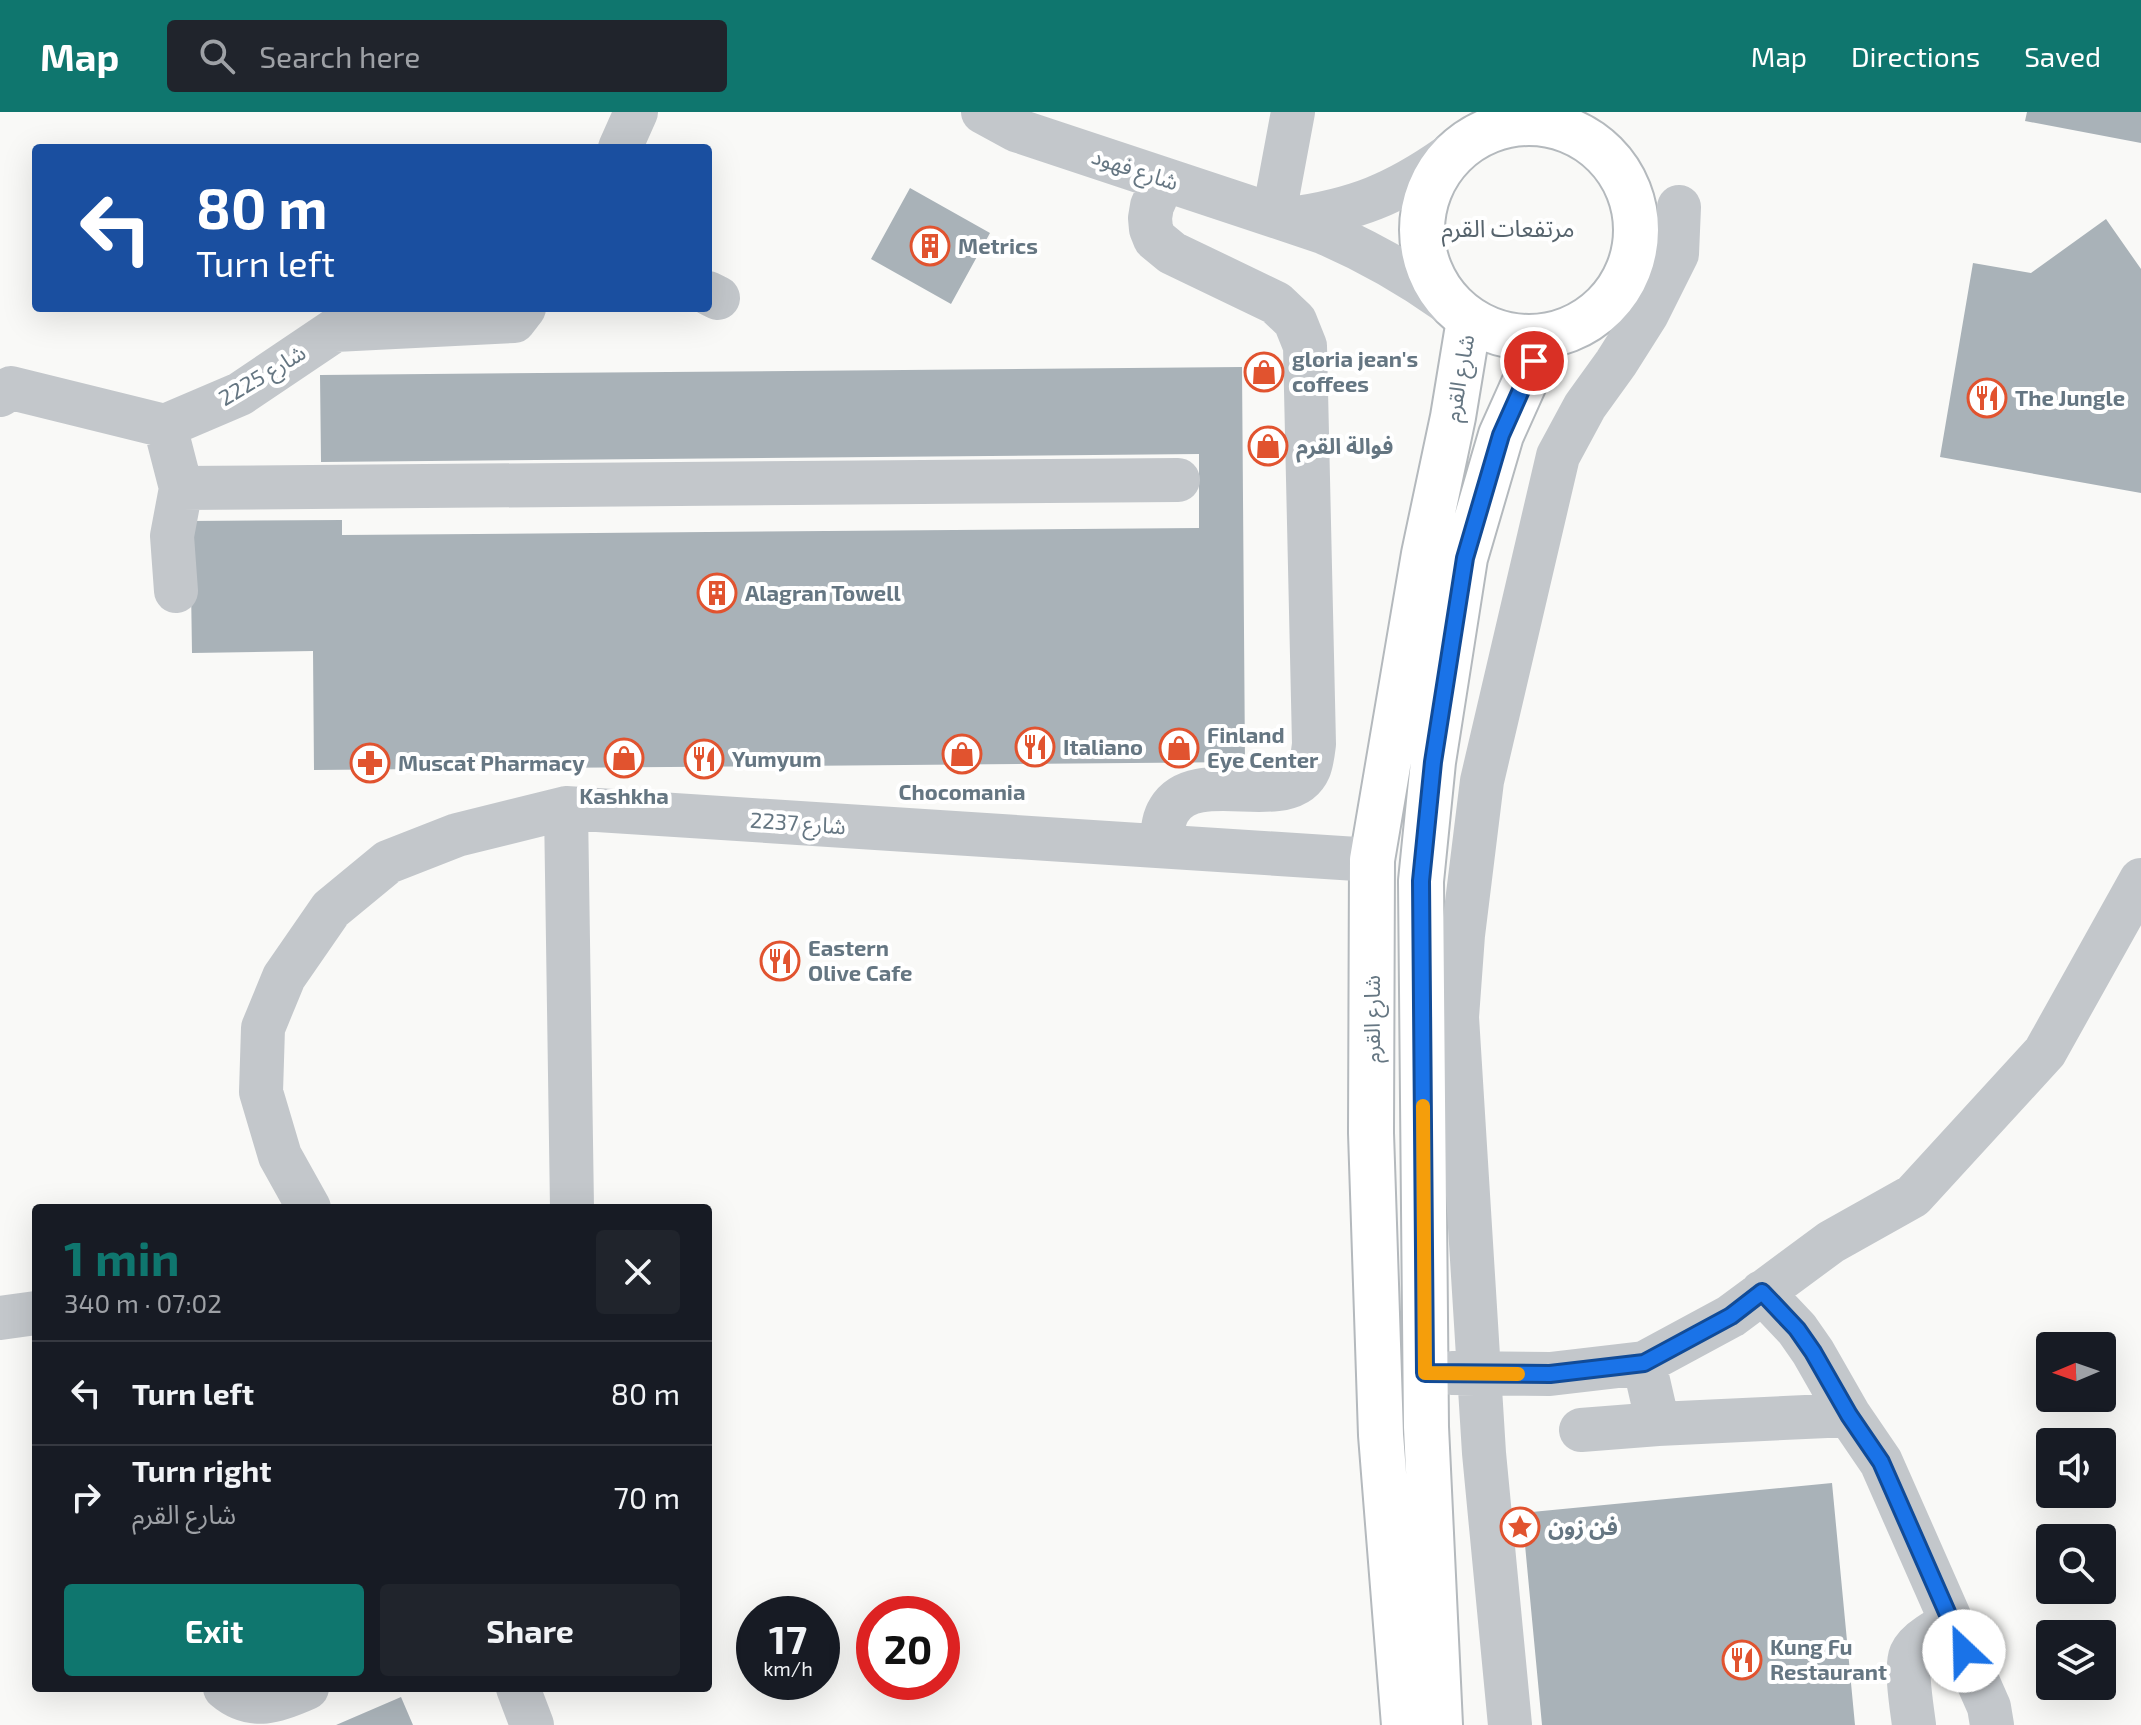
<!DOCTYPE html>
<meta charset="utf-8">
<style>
:root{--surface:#171b24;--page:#20242c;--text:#f1f3f6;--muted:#9ea1a6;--line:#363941;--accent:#0f766e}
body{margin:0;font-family:"Exo 2","Noto Sans Arabic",sans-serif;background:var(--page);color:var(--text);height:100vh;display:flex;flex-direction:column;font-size:30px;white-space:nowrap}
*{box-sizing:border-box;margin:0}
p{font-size:26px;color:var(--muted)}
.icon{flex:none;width:44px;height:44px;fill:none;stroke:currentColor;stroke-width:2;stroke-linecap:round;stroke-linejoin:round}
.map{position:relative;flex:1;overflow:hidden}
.drawer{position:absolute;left:32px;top:1092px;width:680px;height:488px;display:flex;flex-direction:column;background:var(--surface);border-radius:8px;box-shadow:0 8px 32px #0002}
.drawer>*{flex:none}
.hud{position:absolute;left:32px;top:32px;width:680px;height:168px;border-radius:8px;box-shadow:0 8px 32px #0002;background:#1a4fa0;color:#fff;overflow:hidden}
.needle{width:52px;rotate:268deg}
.buttons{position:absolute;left:2036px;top:1220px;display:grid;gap:16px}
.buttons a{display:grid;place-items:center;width:80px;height:80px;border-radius:8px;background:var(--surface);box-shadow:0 8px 32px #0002;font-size:40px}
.speed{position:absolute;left:736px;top:1484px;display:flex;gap:16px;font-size:40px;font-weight:700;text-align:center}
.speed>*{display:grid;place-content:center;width:104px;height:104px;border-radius:50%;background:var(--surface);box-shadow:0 8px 32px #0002;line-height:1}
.speed small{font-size:20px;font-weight:400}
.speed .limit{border:12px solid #d22;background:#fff;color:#111}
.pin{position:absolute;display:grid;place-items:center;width:68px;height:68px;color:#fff;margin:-34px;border:4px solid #fff;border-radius:50%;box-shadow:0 2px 8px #0007}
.me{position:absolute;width:88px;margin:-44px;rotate:336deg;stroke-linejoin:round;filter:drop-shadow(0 0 6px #0008)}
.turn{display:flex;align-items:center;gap:28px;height:168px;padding:0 32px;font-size:36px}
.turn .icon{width:104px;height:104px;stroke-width:2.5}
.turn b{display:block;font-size:56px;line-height:68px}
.round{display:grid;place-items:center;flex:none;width:84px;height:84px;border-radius:8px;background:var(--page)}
.headline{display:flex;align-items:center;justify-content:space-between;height:136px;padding:0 32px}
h1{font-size:48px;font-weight:700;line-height:60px;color:var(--accent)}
.button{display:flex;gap:16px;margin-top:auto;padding:16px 32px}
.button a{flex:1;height:92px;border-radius:8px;background:var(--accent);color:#fff;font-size:32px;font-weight:700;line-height:92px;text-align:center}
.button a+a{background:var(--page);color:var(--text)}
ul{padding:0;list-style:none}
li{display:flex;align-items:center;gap:24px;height:104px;padding:0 32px;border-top:2px solid var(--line)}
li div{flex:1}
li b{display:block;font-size:30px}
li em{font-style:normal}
header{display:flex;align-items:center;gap:48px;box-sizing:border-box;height:112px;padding:0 40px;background:var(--accent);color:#fff}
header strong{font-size:38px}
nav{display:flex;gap:44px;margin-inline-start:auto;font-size:28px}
.search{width:560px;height:72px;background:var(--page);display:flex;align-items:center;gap:20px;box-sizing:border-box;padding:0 28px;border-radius:8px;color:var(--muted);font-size:30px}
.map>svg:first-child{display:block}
.building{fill:#a9b2b8}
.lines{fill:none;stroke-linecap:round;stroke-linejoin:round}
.major-casing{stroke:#b4b9bd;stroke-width:48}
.minor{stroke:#c3c7cb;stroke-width:44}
.major{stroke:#fff;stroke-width:44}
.route-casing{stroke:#114b97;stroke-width:20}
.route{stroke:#1a73e8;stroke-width:14}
.slow{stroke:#f59e0b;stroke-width:14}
.labels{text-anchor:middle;stroke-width:8;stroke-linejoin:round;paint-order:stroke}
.street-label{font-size:22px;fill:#657682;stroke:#fff}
.poi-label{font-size:22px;font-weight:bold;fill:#657682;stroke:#fff;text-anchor:start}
.neighbourhood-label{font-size:24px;fill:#57646d;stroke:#fff}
</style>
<header>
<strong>Map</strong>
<div class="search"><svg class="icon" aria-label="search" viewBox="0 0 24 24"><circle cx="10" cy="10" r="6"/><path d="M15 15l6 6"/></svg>Search here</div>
<nav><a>Map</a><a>Directions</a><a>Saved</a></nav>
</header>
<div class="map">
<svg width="2141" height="1613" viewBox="0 0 2141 1613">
<rect width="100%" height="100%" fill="#f9f9f7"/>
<path class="building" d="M2027 0H2141V31L2025 9Z
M910 76 990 121 951 192 871 147Z
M2106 107 2141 157V381L1940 345 1973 151 2031 161Z
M1242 255 1245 650 314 658 313 539 192 541 190 409 342 408V423L1199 416V342L321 350 320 263Z
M1832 1371 1855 1613H1542L1522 1401Z
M401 1585 413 1613H336Z"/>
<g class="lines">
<g class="major-casing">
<path id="major" d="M1422 118a107 107 0 1 1 214 0a107 107 0 1 1-214 0Z
M1404 1613 1381 1323 1371 1021 1372 748 1424 442 1453 305 1469 208
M1440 1613 1426 1315 1421 769 1433 650 1465 446 1501 323 1545 225"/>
</g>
<path class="minor" d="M983 0 1016 18 1323 120C1367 139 1408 162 1447 190
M620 36 636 0
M1274 102 1293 0
M1290 107C1355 98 1395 82 1449 44
M708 181 718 186
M0 283 11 276 165 314 240 282 335 218 514 209 524 196
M165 314 181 376 172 424 176 479
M181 376 1178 368
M566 696 572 1096
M1161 734C1163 722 1162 709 1169 698 1196 652 1289 703 1309 657 1312 650 1313 640 1314 632L1305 234 1295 209 1276 191 1172 141 1155 127 1151 117 1150 106 1152 94 1164 67
M309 1096 280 1044 261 980 263 916 284 865 331 797 388 750 457 723 566 696 1372 748
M1762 1180 1797 1217 1813 1240 1849 1303 1881 1350 1989 1595 1992 1613
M0 1206 36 1201
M1644 1251 1658 1312 1849 1303
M1452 1261 1550 1262 1644 1251 1731 1204 1831 1130 1913 1084 2045 940 2141 768
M1581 1318 1658 1312
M225 1576C252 1599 278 1589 307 1576
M518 1576 532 1613
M1510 1613 1484 1341 1457 905 1463 823 1482 669 1558 344 1585 294 1616 251 1647 202 1677 142 1679 95
M1914 1613C1912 1597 1905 1556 1911 1542 1917 1528 1939 1517 1952 1511"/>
<use href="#major" class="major"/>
</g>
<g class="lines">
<g class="route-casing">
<path id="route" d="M1534 249 1501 323 1465 446 1433 650 1421 769 1425 1261 1550 1262 1644 1251 1731 1204 1762 1180 1797 1217 1813 1240 1849 1303 1881 1350 1964 1539"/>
</g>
<use href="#route" class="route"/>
<path class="slow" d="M1423 994 1425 1261 1518 1262"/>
</g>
<defs>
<g id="building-ring" transform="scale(2)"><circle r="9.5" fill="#fff" stroke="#e1532f" stroke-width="1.5"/><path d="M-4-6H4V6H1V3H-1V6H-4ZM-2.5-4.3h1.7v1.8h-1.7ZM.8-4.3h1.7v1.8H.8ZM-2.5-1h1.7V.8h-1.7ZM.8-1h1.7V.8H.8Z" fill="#e1532f"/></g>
<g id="shop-ring" transform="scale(2)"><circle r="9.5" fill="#fff" stroke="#e1532f" stroke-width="1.5"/><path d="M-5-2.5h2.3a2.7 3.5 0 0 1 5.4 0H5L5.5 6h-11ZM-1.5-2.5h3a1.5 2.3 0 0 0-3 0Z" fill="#e1532f"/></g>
<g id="restaurant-ring" transform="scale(2)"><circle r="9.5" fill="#fff" stroke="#e1532f" stroke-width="1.5"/><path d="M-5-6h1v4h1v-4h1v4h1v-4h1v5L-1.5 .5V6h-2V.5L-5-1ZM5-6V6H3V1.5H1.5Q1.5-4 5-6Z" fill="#e1532f"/></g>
<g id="pharmacy-ring" transform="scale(2)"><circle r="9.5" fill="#fff" stroke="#e1532f" stroke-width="1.5"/><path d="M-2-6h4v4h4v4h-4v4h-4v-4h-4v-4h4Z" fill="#e1532f"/></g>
<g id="sight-ring" transform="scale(2)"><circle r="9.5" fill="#fff" stroke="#e1532f" stroke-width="1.5"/><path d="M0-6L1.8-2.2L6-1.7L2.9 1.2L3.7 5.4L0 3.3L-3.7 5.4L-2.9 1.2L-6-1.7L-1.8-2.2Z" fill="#e1532f"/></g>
</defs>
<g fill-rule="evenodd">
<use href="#building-ring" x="930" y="134"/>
<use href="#shop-ring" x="1264" y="260"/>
<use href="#restaurant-ring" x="1987" y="286"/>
<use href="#shop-ring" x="1268" y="334"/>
<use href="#building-ring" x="717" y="481"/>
<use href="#restaurant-ring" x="1035" y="635"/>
<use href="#shop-ring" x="1179" y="636"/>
<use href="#shop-ring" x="962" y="642"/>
<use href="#shop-ring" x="624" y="646"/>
<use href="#restaurant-ring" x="704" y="647"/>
<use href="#pharmacy-ring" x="370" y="651"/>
<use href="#restaurant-ring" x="780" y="849"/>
<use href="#sight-ring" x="1520" y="1415"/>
<use href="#restaurant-ring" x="1742" y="1548"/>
</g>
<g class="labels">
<g class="street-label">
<text transform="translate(1135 57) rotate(18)" y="8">شارع فهود</text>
<text transform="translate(262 263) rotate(-31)" y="8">شارع 2225</text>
<text transform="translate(1459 266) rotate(-80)" y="8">شارع القرم</text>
<text transform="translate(798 711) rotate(4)" y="8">2237 شارع</text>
<text transform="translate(1372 907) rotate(-90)" y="8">شارع القرم</text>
</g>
<g class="poi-label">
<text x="958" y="142">Metrics</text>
<text x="1292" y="255">gloria jean's<tspan x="1292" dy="25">coffees</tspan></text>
<text x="2015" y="294">The Jungle</text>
<text x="1296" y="342">فوالة القرم</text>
<text x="745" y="489">Alagran Towell</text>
<text x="1207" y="631">Finland<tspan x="1207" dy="25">Eye Center</tspan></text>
<text x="1063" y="643">Italiano</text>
<text x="732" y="655">Yumyum</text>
<text x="398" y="659">Muscat Pharmacy</text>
<text x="962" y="688" text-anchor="middle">Chocomania</text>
<text x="624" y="692" text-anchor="middle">Kashkha</text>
<text x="808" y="844">Eastern<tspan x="808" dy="25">Olive Cafe</tspan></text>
<text x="1548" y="1423">فن زون</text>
<text x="1770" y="1543">Kung Fu<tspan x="1770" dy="25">Restaurant</tspan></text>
</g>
<g class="neighbourhood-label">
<text x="1508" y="125">مرتفعات القرم</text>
</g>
</g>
</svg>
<div class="buttons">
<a><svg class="needle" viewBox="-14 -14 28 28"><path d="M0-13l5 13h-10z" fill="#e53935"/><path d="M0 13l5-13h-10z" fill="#9ea1a6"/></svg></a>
<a><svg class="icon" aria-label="sound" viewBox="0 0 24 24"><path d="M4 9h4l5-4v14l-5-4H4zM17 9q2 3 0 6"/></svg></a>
<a><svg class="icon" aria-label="search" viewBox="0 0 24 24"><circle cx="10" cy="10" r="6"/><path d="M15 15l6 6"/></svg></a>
<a><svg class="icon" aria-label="layers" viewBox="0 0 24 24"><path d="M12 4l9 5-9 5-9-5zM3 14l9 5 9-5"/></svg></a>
</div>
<div class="speed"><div>17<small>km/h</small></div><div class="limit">20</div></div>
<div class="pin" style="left:1534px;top:249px;background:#d93025"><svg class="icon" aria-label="arrive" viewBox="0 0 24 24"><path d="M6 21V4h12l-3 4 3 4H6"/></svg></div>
<svg class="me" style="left:1964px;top:1539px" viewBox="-20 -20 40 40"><circle r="19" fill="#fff"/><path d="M0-13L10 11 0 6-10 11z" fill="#1a73e8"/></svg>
<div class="hud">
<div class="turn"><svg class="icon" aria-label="left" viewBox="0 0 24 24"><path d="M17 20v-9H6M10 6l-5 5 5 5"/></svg><div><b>80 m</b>Turn left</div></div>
</div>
<section class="drawer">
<div class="headline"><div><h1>1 min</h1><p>340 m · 07:02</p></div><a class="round"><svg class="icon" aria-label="close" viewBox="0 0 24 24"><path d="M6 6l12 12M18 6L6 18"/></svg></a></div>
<ul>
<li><svg class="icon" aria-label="left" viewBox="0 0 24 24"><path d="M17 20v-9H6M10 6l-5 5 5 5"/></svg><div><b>Turn left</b></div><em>80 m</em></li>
<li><svg class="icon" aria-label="right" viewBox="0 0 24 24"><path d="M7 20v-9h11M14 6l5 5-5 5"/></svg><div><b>Turn right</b><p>شارع القرم</p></div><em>70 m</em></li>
</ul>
<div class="button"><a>Exit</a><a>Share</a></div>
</section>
</div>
